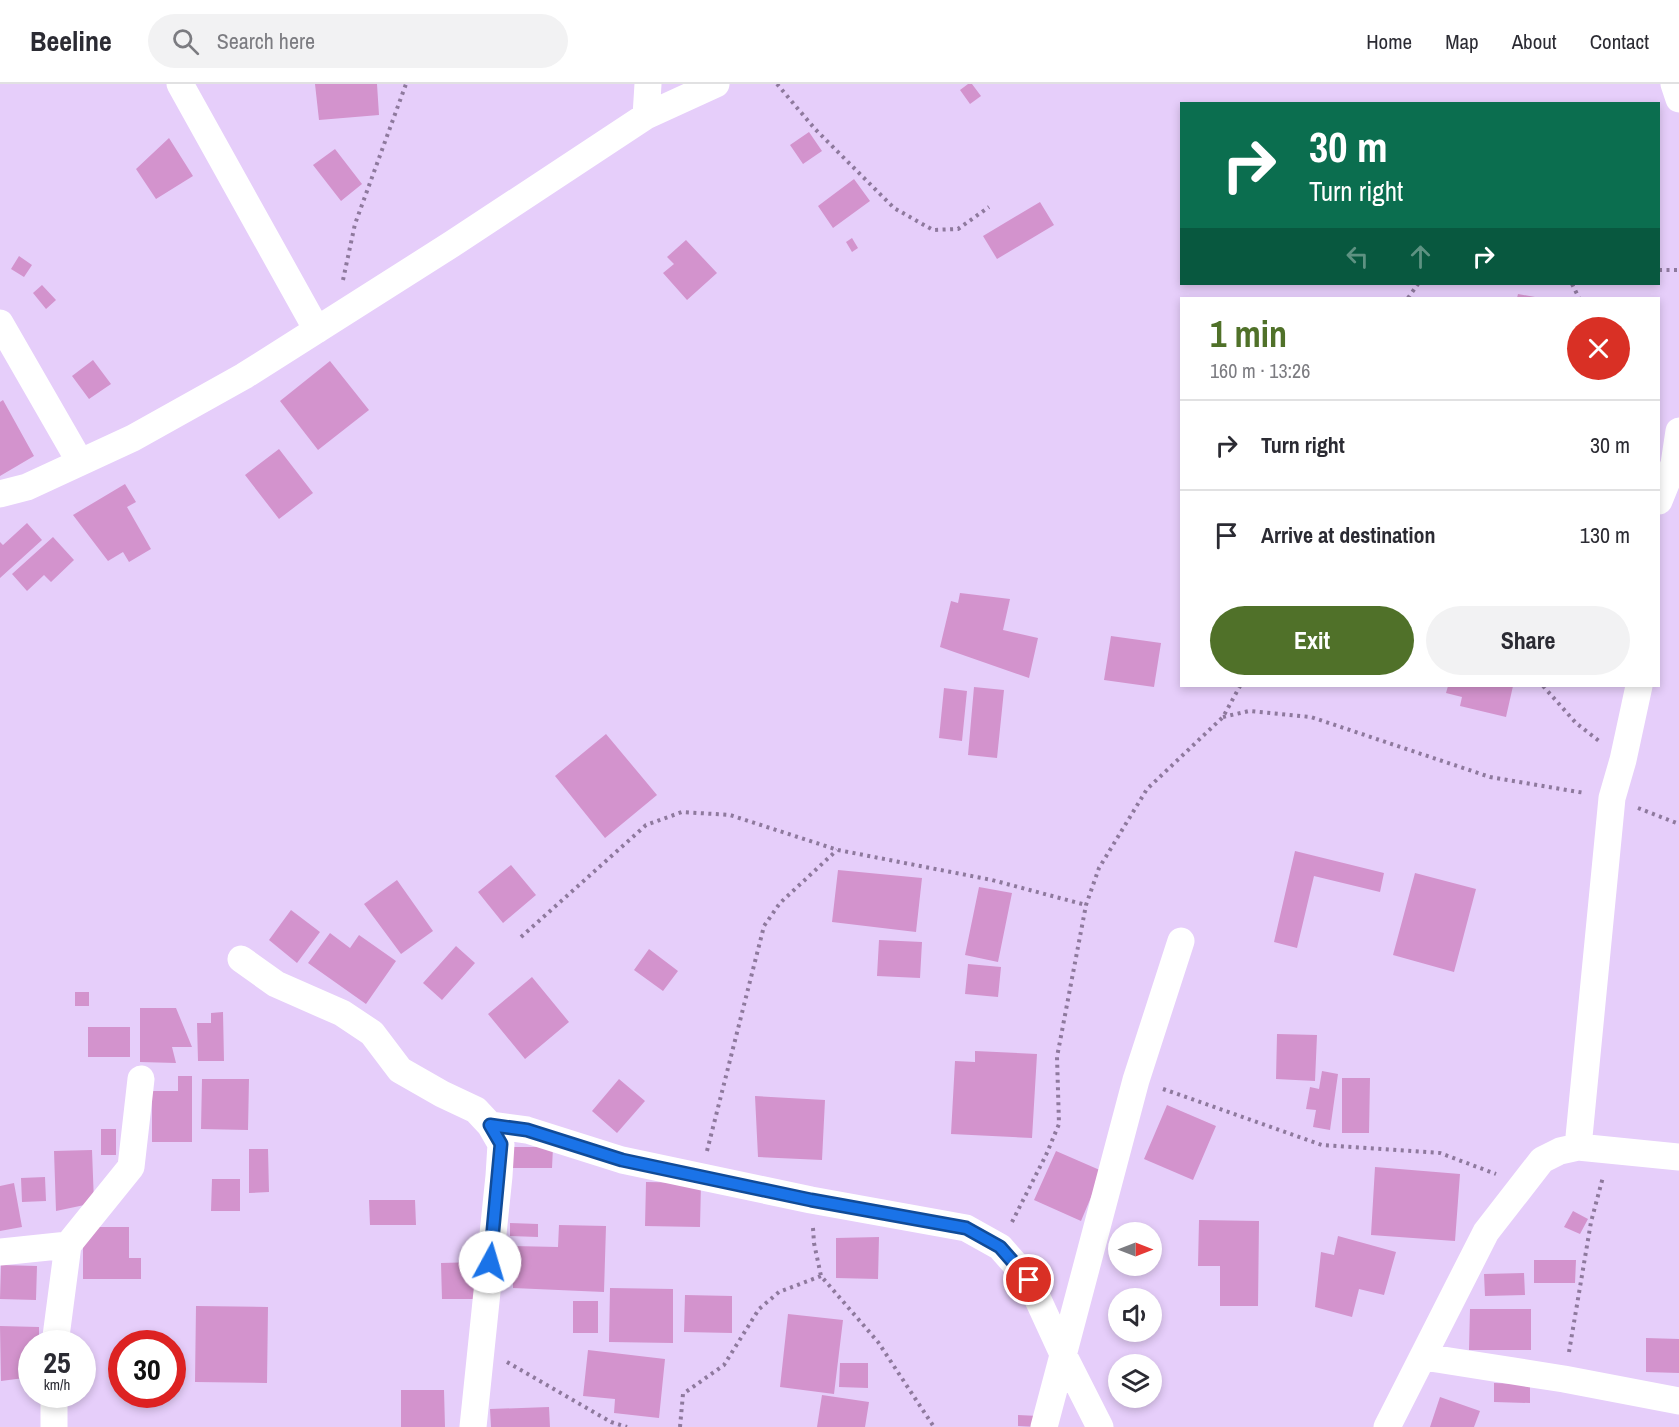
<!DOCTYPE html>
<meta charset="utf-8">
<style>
:root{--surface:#fff;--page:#f2f2f3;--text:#2b2b33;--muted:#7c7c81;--line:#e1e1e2;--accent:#507129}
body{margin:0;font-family:"Archivo Narrow",sans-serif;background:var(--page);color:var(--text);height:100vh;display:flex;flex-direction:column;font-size:22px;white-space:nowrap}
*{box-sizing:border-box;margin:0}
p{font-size:20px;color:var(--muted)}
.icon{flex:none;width:33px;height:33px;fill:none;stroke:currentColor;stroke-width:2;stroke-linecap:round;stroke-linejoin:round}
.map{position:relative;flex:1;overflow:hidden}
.details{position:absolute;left:1180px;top:213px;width:480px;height:390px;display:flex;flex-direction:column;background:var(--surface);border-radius:0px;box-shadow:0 3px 9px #0003}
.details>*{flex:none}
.hud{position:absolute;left:1180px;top:18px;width:480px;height:183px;border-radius:0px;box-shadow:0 3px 9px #0003;background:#0b6e4f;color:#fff;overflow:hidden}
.needle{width:39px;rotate:90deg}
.tools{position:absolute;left:1108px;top:1138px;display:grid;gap:12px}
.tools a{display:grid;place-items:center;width:54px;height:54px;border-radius:50%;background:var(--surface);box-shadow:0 3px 9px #0003;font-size:30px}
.speed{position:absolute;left:18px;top:1246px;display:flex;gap:12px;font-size:30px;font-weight:700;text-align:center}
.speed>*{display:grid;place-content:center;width:78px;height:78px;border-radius:50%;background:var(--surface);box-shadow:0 3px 9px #0003;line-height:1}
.speed small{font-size:15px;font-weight:400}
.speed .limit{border:9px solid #d22;background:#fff;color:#111}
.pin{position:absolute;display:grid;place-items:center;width:51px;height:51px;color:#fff;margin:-26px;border:3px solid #fff;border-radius:50%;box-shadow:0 2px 6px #0007}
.me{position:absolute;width:66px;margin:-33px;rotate:6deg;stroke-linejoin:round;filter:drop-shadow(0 0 4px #0008)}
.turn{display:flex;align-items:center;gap:21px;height:126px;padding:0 30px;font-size:27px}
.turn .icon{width:78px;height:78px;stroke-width:2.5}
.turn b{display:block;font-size:42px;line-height:51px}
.lanes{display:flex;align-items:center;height:57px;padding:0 30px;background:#0003;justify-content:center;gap:30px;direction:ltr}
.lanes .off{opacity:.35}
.round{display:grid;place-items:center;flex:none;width:63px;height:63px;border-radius:32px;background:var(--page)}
.summary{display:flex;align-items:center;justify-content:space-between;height:102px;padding:0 30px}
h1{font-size:36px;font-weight:700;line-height:45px;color:var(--accent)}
.primary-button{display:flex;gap:12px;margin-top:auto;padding:12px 30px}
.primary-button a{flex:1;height:69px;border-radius:36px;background:var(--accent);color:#fff;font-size:24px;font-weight:700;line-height:69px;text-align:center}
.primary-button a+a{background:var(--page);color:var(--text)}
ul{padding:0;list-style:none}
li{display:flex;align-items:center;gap:18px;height:90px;padding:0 30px;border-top:2px solid var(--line)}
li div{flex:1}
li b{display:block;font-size:22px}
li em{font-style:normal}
header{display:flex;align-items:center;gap:36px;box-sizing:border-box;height:84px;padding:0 30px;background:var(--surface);border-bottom:2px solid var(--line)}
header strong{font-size:28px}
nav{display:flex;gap:33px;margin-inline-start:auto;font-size:21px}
.search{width:420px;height:54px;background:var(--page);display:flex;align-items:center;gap:15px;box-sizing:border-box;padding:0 21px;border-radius:33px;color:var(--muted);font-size:22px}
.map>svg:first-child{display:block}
.building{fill:#d393cd}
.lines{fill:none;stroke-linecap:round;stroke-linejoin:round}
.path{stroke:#8e799d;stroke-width:4;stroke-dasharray:3 4.5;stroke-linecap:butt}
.minor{stroke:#fff;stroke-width:27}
.route-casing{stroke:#114b97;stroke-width:15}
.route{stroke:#1a73e8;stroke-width:10}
</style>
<header>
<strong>Beeline</strong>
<div class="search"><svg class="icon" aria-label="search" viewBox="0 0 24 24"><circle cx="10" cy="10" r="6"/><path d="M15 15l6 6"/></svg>Search here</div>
<nav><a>Home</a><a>Map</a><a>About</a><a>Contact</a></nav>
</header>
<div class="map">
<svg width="1679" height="1343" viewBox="0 0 1679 1343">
<rect width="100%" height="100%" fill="#e6cefa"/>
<path class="building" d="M315 0H377L379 31 319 36Z
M968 0H972L981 12 970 20 960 6Z
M809 48 822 67 803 80 790 61Z
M169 54 193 92 156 115 136 85Z
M335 65 362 100 341 117 313 81Z
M854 95 870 117 833 144 818 122Z
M1040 118 1054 141 997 175 983 152Z
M852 154 858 164 852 168 846 158Z
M686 156 717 189 687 216 663 189 674 180 667 173Z
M19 172 32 181 24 193 11 185Z
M42 201 56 216 46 225 33 209Z
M1518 210 1535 213V214H1517Z
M93 276 111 300 89 315 72 292Z
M330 277 369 326 318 366 280 317Z
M3 316 34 372 0 392V318Z
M279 365 313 409 279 435 245 391Z
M125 400 136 418 127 423 151 465 129 478 123 468 108 477 73 431Z
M27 439 42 456 0 494V458L3 461Z
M53 453 74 476 51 498 44 491 27 507 12 490Z
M960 509 1010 515 1003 546 1038 554 1029 594 940 563 951 517 958 519Z
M1111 552 1161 559 1154 603 1104 596Z
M1448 602H1513L1506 633 1460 622 1462 613 1446 609Z
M974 603 1004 606 997 674 968 671Z
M944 604 967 607 962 657 939 654Z
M606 650 657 711 605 754 555 692Z
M1295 767 1384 789 1380 808 1314 792 1297 864 1274 858Z
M511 781 536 811 503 839 478 808Z
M838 786 922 794 916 848 832 838Z
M1415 789 1476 805 1454 888 1393 871Z
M397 796 433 847 401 870 364 820Z
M979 803 1012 809 998 878 965 871Z
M291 826 320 848 297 879 269 856Z
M330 849 350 864 359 851 396 877 366 920 308 879Z
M879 856 922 858 920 894 877 892Z
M456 862 475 879 442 916 423 899Z
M649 865 678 887 663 907 634 886Z
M968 880 1001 883 998 913 965 910Z
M532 893 569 938 525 975 488 930Z
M75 908H89V922H75Z
M140 924H176L192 963H172L176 979 140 978Z
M223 928 224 977H198L197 939H211V929Z
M88 943H130V973H88Z
M1277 950 1317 951 1315 997 1276 995Z
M975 967 1037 970 1032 1054 951 1050 955 977 975 978Z
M1322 987 1338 990 1330 1046 1313 1043 1316 1026 1306 1025 1310 1003 1319 1005Z
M178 992H192V1058H152V1007H178Z
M1342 994H1370L1369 1049H1342Z
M202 995H249L248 1046 201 1045Z
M619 995 645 1017 617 1049 592 1027Z
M755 1012 825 1016 822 1076 758 1073Z
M1167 1021 1216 1042 1193 1096 1144 1075Z
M101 1045H116V1071H101Z
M510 1063H553L552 1084H510Z
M249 1065H268L269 1108 249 1109Z
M92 1066 94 1119 56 1127 54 1067Z
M1056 1067 1102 1087 1081 1137 1034 1116Z
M1375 1083 1460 1090 1455 1157 1371 1151Z
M45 1093 46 1117 22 1118 21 1094Z
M212 1095H240V1127H211Z
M646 1098 701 1099 700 1143 645 1142Z
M14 1099 22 1143 0 1147V1102Z
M369 1116H415L416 1141H370Z
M1573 1127 1588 1135 1580 1150 1564 1143Z
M1199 1136 1259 1137 1258 1222H1220V1182H1198Z
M510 1139 538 1140V1153L510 1152Z
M559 1141 606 1142 604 1208 513 1204V1162L558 1163Z
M83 1143H129V1174H141V1195H83Z
M1338 1152 1396 1168 1384 1211 1359 1205 1352 1233 1315 1223 1321 1168 1334 1171Z
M879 1153 878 1195 836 1194V1154Z
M1534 1176H1576L1575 1199H1534Z
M478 1178 479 1215H442L441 1179Z
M1 1181 37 1182 36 1216 0 1215Z
M1524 1189 1525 1211 1485 1212 1484 1190Z
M610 1204 673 1205V1259L609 1258Z
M685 1211 732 1212V1249L684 1248Z
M573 1217H598V1249H573Z
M196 1222 268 1223 267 1299 195 1298Z
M1470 1225H1531V1266H1469Z
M788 1230 843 1236 834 1310 780 1303Z
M0 1242 39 1243V1260H32V1293L1 1297Z
M1646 1254 1679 1255V1289L1646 1288Z
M588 1266 665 1275 659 1334 614 1329 615 1315 583 1312Z
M840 1279H868V1304L839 1303Z
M1494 1299 1530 1300V1319L1494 1318Z
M401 1306H444L445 1343H401Z
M822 1311 869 1318 865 1343H817Z
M1440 1313 1480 1327 1474 1343H1430Z
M549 1323 550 1343H491L490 1325Z
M1018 1331 1038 1332V1343L1018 1342Z"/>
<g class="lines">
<path class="path" d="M777 0 815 45 894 124 933 146 958 145 989 123
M1659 186H1679
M343 196 355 140 406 0
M1572 200 1579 214
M1408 214 1418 200
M1543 602 1576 639 1599 657
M1223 633 1249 627 1311 633 1490 693 1585 709
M1638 724 1679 740
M521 853 646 741 682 728 730 731 838 766 992 796 1086 821
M1163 1005 1322 1061 1440 1069 1496 1090
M707 1067 764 842 780 819 837 766
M1012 1138 1046 1071 1059 1040 1057 973 1086 821 1099 784 1147 705 1223 633 1240 602
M813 1144 814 1159 821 1192 878 1258 934 1343
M1569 1268 1591 1138 1603 1093
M507 1278 611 1338 627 1343
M680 1343 683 1310 724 1281 759 1225 779 1208 821 1192"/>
<path class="minor" d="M180 0 317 246
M1674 0 1679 15
M646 32 648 0
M0 239 80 378
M0 410 27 403 133 354 244 292 452 160 646 32 716 0
M1659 417 1674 380 1679 347
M241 875 276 900 342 929 372 949 400 986 442 1010 476 1026 490 1041 501 1060 499 1092 473 1343
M490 1041 527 1046 622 1076 811 1116 966 1144 1000 1163 1029 1196 1063 1270 1100 1343
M1578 1063 1612 714 1623 676 1639 602
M0 1168 68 1161
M55 1260 68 1161 131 1083 141 995
M1424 1273 1564 1295 1679 1317
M54 1311V1343
M1044 1343 1136 996 1181 857
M1387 1343 1486 1148 1542 1076 1560 1067 1578 1063 1679 1073"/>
</g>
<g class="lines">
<g class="route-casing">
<path id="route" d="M490 1178 501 1060 490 1041 527 1046 622 1076 811 1116 966 1144 1000 1163 1029 1196"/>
</g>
<use href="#route" class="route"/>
</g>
</svg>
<div class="tools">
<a><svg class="needle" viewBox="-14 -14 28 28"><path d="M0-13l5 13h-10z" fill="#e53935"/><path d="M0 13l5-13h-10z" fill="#7c7c81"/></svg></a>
<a><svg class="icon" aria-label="sound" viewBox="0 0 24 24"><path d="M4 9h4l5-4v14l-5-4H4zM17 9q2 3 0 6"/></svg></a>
<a><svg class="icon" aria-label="layers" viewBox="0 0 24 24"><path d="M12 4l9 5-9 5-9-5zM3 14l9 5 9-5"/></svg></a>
</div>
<div class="speed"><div>25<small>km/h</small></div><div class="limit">30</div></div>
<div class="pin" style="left:1029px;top:1196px;background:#d93025"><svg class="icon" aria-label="arrive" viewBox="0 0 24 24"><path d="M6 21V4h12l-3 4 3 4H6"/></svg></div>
<svg class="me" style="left:490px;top:1178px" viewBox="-20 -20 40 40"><circle r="19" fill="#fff"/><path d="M0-13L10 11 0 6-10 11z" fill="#1a73e8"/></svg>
<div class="hud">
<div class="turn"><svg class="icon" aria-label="right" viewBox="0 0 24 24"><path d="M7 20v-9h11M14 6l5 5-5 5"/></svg><div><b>30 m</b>Turn right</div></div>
<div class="lanes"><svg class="icon off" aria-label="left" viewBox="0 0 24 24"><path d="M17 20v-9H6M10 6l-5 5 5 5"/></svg><svg class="icon off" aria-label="ahead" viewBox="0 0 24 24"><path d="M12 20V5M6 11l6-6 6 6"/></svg><svg class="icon" aria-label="right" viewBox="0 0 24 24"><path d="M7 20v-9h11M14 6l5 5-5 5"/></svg></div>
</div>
<section class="details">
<div class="summary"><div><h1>1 min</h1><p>160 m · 13:26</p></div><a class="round" style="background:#d93025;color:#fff"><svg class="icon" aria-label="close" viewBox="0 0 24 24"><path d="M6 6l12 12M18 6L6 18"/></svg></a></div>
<ul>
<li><svg class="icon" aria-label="right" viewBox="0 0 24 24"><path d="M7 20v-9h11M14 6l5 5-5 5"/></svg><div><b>Turn right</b></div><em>30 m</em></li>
<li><svg class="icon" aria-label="arrive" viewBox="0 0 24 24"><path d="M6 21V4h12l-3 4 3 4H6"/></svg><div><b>Arrive at destination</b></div><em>130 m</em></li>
</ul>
<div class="primary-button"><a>Exit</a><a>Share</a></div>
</section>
</div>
